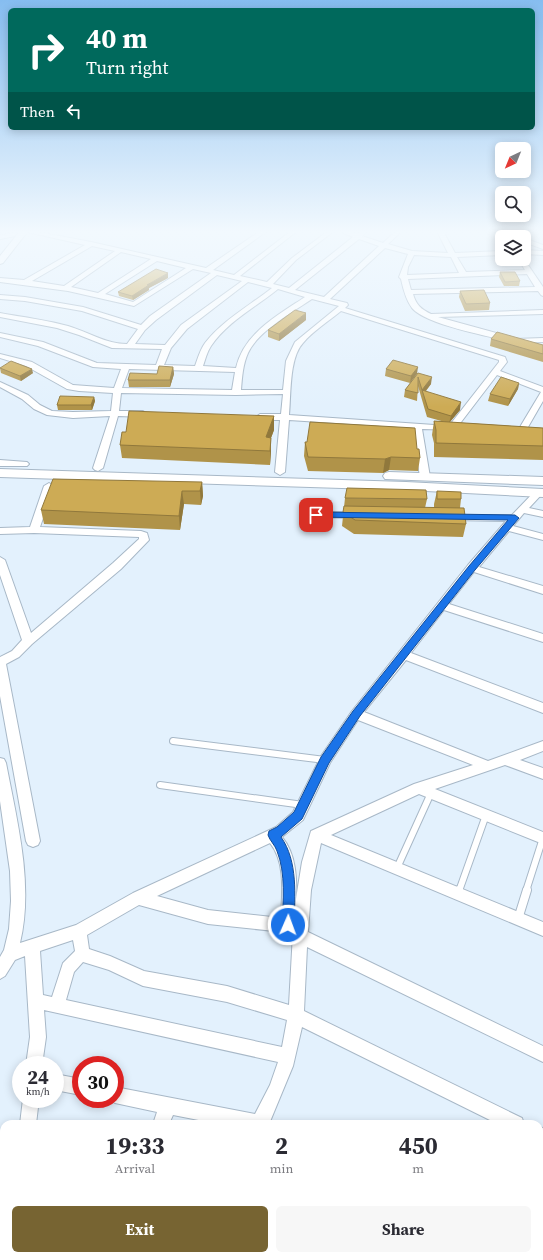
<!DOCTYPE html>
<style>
:root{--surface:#fff;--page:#f7f7f7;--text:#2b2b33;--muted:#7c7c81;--accent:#776432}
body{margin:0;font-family:"Source Serif 4",serif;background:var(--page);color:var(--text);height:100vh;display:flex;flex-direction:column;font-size:15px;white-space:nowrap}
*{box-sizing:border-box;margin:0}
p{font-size:13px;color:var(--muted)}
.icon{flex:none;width:22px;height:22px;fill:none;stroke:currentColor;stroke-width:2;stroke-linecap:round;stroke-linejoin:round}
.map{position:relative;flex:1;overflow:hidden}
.panel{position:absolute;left:0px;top:1120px;width:543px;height:140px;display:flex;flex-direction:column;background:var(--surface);border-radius:12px 12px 0 0;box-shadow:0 2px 10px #0003}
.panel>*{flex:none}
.banner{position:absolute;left:8px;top:8px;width:527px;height:122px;border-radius:6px;box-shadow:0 2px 10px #0003;background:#00695c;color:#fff;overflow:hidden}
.needle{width:26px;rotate:223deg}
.controls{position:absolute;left:495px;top:142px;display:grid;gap:8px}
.controls a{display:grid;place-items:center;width:36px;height:36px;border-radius:6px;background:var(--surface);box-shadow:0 2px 10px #0003;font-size:20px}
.speed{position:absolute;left:12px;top:1056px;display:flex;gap:8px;font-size:20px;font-weight:700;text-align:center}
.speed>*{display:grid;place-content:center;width:52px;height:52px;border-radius:50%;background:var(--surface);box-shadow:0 2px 10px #0003;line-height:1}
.speed small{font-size:10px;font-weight:400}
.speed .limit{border:6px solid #d22;background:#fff;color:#111}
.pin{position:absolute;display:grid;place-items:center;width:34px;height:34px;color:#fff;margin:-17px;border-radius:8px;box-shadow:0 2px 6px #0006}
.me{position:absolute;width:44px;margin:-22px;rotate:2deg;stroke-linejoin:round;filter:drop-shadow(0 0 3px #0008)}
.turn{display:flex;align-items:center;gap:14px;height:84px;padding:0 12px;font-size:18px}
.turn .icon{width:52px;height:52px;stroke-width:2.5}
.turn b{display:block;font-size:28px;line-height:34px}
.then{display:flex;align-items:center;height:38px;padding:0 12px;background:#0003;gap:8px;font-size:15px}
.eta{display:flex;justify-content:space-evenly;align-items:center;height:68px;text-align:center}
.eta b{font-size:24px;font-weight:700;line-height:28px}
.primary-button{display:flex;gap:8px;margin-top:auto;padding:8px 12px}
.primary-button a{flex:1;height:46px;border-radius:6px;background:var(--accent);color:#fff;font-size:16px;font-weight:700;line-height:46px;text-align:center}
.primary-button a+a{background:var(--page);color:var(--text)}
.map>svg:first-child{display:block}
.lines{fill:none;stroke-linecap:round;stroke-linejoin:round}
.service-far1-casing{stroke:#a8b8c7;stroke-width:8}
.service-casing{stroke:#a8b8c7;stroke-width:10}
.minor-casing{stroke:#a8b8c7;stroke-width:2}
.tertiary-casing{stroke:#a8b8c7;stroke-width:2}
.service-far1{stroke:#fff;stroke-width:6}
.service{stroke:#fff;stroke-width:8}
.minor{fill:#fff;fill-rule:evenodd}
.tertiary{fill:#fff;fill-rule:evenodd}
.wall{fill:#b09349}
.shaded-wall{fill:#90783c}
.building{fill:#cdab55;stroke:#90783c}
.route{fill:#1a73e8;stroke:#114b97}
</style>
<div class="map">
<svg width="543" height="1260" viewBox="0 0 543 1260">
<rect width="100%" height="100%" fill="#e3f1fd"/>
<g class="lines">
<g class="service-far1-casing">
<path id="service-far1" d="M173 741 325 760
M160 785 303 805
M397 868 431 793
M459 891 486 815
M526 891 543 838"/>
</g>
<g class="service-casing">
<path id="service" d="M458 893 459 890
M518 919 527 890"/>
</g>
<g class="minor-casing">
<path id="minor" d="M23 231H33L91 242 206 268 260 231H267L213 270 234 275 291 231H297L240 276 267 282 292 258 328 231H334L296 260 273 284 289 288 353 237 341 232 340 231H348L357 234 361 231H367L362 236 383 243 396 231H402L388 244 412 251 448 253 437 231H443L455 253 502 251V255L457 257 466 272 525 270 518 259H524L543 287V296L541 295 538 291 413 294C416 305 421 309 431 314L543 310V314L438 317 511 337V341H508C487 336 425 324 412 308 406 300 403 288 401 279L399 277 408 254 385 248 330 299 347 303 348 305 345 308 505 357 507 362 500 371 543 387V401L524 434H518L517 432 541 392 497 375 455 430 422 429 430 477 425 480 420 477 413 428 289 420 285 472 280 475 275 472 280 420H260L256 417 260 414H281L283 394 236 395 121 393 119 411H143L147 414 143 417 118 416 103 468 98 471 95 470 93 468 110 416 73 418 47 415 34 409 22 399 0 387V382L28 395 40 405 52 411 73 412 111 411 113 393 79 391 67 389 26 366 0 358V354L32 362 73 385 114 388 121 369 93 367 38 346 0 337V333L43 342 97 363 156 365 162 349 112 348 79 335 57 328 0 317V313C22 317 46 320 68 326 88 332 106 344 127 344L138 329 82 311 25 301 0 299V295L25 297 83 307 141 325 150 316 211 273 193 269 134 306 68 291 0 282V278L24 280 85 245ZM359 239 379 246 324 297 295 290ZM92 246 115 251 64 286 32 281ZM121 252 151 259 98 293 71 287ZM414 255 451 257 459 273 407 275 408 267ZM157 261 186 268 133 302 105 294ZM527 274 535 287 411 290 408 279ZM217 275 242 281 181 325 165 345 135 344 145 330 156 320ZM248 282 272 288C249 306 223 320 205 343 200 350 198 358 195 366L164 365 171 348 187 329ZM278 289 305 297C278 315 244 333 236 368L203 366C205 360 207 352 211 346 227 322 256 307 278 289ZM312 299 339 306 295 342 286 361 283 390H241C242 377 243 364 248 353 258 331 293 312 312 299ZM341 311 499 360V362L449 426 289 415C291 395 289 358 303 343 313 331 329 321 341 311ZM129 369 235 372 232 390 122 388Z
M492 231H500L517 237H508Z
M13 233 16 235 15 236 0 239V235Z
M524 238 543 245V249L524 242Z
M524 250 543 251V255L524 254Z
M543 338V342L515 343 511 341 515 339Z
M49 483 54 486 40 527 141 531 147 533 149 540 121 569 32 644 19 657 6 664 40 841 38 845 33 847 28 845 26 841 0 696V657L12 651 22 640 0 575V557L5 560 31 633 113 563 139 539V537L34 533 0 534V528L30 527 44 486Z
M539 489 542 490 543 493 529 508 543 511V517L524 513 513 526 543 534V540L509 531 479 567 543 586V594L474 572 449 604 543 634V642L444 610 411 653 543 703V713L406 660 364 712 488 761 543 741V751L520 760 543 768V779L505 765 435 789 543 832V844L419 794 331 835 543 922V936L321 843 311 890 308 932 543 1046V1062L307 947 304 1011 522 1118 524 1124H498L302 1027 293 1066 269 1124H219L173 1115 169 1124H153L157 1112 115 1103 108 1099H115V1087L255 1114 270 1085 278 1062 44 1010 46 1037 42 1065H26L30 1037 25 956 15 960 5 976 0 979V957L4 950 9 929 11 901 10 871 0 801V758L4 759 6 763C17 821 34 885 20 943L76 925 133 893 276 827 293 812 321 756 352 711 468 565 506 521 451 520 446 517 448 515H512L536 490ZM358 720 473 765 414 784 311 831 302 862 296 899C297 878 296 854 282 837L303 820 330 763ZM270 843C286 863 282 893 281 918L208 910 157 896ZM139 905 208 924 293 933 289 1005 227 986 144 971 110 956 89 949 87 935ZM73 940 75 951 63 963 52 997 43 995 40 951ZM83 962 109 970 143 986 227 1002 287 1020 282 1047 66 1000 74 972Z
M316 512H358L363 515 358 518 313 517 311 515 313 513Z
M55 1074 81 1079V1095L55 1090Z
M23 1099H39L36 1124H20Z
M539 1127 543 1128V1146L539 1144Z
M4 1253V1256H21L20 1260H2Z
M185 1256H224L225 1260H184Z
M495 1256H520L521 1260H496Z"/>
</g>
<g class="tertiary-casing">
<path id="tertiary" d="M20 231H28L3 263 0 264V256Z
M0 460 27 462 29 464 27 466H0Z
M0 469 406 482 543 489V497L406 490 0 477Z
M389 472 543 477V485L385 479 383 476 385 473Z"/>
</g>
<use href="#service-far1" class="service-far1"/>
<use href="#service" class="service"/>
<use href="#minor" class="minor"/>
<use href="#tertiary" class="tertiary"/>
</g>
<path class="wall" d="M499 231 509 234H513L505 231H518L517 233 522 237H502V242L498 235Z
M500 272 520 281 519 286H504L499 277Z
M168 278 149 288V290L133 300 119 296 118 292Z
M460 291 490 303 489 310 465 311 459 297Z
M306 320 279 341 268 337V330Z
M491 339 543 345V362L490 346Z
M173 367 174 374 170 387H129L128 380 157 374Z
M418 367 410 383 385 376 386 369Z
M0 368 33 373 21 381 1 373Z
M418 373 431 384 426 391 460 410 450 422 543 428V460L434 457V443L432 435 434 421 445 422 427 417 418 386 417 401 404 397 405 390Z
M519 383 518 389 508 406 488 401 490 394Z
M94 397 95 401 92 410H58L57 405Z
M274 416V430L271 438V451L270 465 122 458 120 445 126 432Z
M305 442 417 449 420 458 418 471 389 470 383 473 308 471 304 456Z
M202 482 203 496 201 505 184 504 180 530 44 524 41 510Z
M437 491 461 499 460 508 466 524 463 537 354 534 342 526 345 498 427 499 425 508H434V504Z"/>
<path class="shaded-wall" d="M168 273V278L149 288V290L133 300 132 296 147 285Z
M306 313V320L279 341V334Z
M173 367 174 374 170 387V380Z
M418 367 417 374 410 383 411 376Z
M32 369 33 373 21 381 20 376Z
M432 377 431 384 423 394 422 390Z
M519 383 518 389 508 406 510 399Z
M94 397 95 401 92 410 91 405Z
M461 402 460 410 449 423 451 416Z
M274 416V430L266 451V437Z
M271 438V451L270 465V451Z
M391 457 389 470 383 473 385 459Z
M202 482 203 496 201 505 200 491Z
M182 491 184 504 180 530 179 516Z"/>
<path class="building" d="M499 231 509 234 519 233 522 237H502Z
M156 269 168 273 147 285H149L132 296 118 292Z
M500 272H515L520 281 505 282Z
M484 290 490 303 466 304 460 291Z
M295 310 306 313 279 334 268 330Z
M497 332 543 345V354L491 339Z
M393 360 418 367 411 376 386 369Z
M11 361 32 369 20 376 0 368Z
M159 366 173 367 170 380H128L130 373 157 374Z
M418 373 432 377 422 390 461 402 451 416 428 409 418 377V393L405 390Z
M501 377 519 383 510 399 490 394Z
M60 396 94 397 91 405H57Z
M129 411 274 416 266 437 271 438 270 451 120 445 122 432H126Z
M434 421 543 428V446L436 443V430Z
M310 422 415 428 417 449H419L420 458 391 457 385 459 308 457 305 442H307Z
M53 479 202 482 200 491H182L179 516 41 510Z
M347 488 426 490 427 499 345 498Z
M437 491 461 492V499H437Z
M344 506 464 508 466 524 355 520 343 512Z"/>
<linearGradient id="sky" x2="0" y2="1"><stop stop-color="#86bdf0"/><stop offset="0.57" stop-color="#f2f9fe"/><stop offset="1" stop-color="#f2f9fe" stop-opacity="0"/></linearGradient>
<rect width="543" height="407" fill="url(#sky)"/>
<path class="route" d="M316 512 515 515 519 518 475 570 360 716 329 763 302 819 281 837C298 861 295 896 294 925L292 929 288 931 283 929 282 925C283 901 286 874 277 851 275 845 270 841 268 835L269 831 277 827 294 812 321 757 353 711 469 566 508 520 313 517 312 515Z"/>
</svg>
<div class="controls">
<a><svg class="needle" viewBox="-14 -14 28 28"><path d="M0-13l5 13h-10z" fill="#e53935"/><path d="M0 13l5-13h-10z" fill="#7c7c81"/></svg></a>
<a><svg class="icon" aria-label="search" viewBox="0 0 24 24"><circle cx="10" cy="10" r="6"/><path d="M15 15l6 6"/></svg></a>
<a><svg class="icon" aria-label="layers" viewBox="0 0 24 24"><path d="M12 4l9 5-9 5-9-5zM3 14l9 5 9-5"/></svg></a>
</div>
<div class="speed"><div>24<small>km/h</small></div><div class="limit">30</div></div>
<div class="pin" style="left:316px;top:515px;background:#d93025"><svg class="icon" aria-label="arrive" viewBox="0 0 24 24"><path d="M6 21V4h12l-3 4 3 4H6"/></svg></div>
<svg class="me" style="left:288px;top:925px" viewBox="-20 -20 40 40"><circle r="17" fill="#1a73e8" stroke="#fff" stroke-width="3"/><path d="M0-11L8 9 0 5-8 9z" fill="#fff"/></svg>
<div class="banner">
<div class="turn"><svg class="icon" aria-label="right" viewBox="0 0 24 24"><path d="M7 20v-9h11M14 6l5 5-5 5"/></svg><div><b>40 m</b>Turn right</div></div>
<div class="then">Then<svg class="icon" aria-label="left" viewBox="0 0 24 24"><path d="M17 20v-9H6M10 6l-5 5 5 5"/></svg></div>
</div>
<section class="panel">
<div class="eta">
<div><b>19:33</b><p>Arrival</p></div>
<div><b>2</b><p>min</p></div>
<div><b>450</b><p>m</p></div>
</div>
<div class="primary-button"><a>Exit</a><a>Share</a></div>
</section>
</div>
